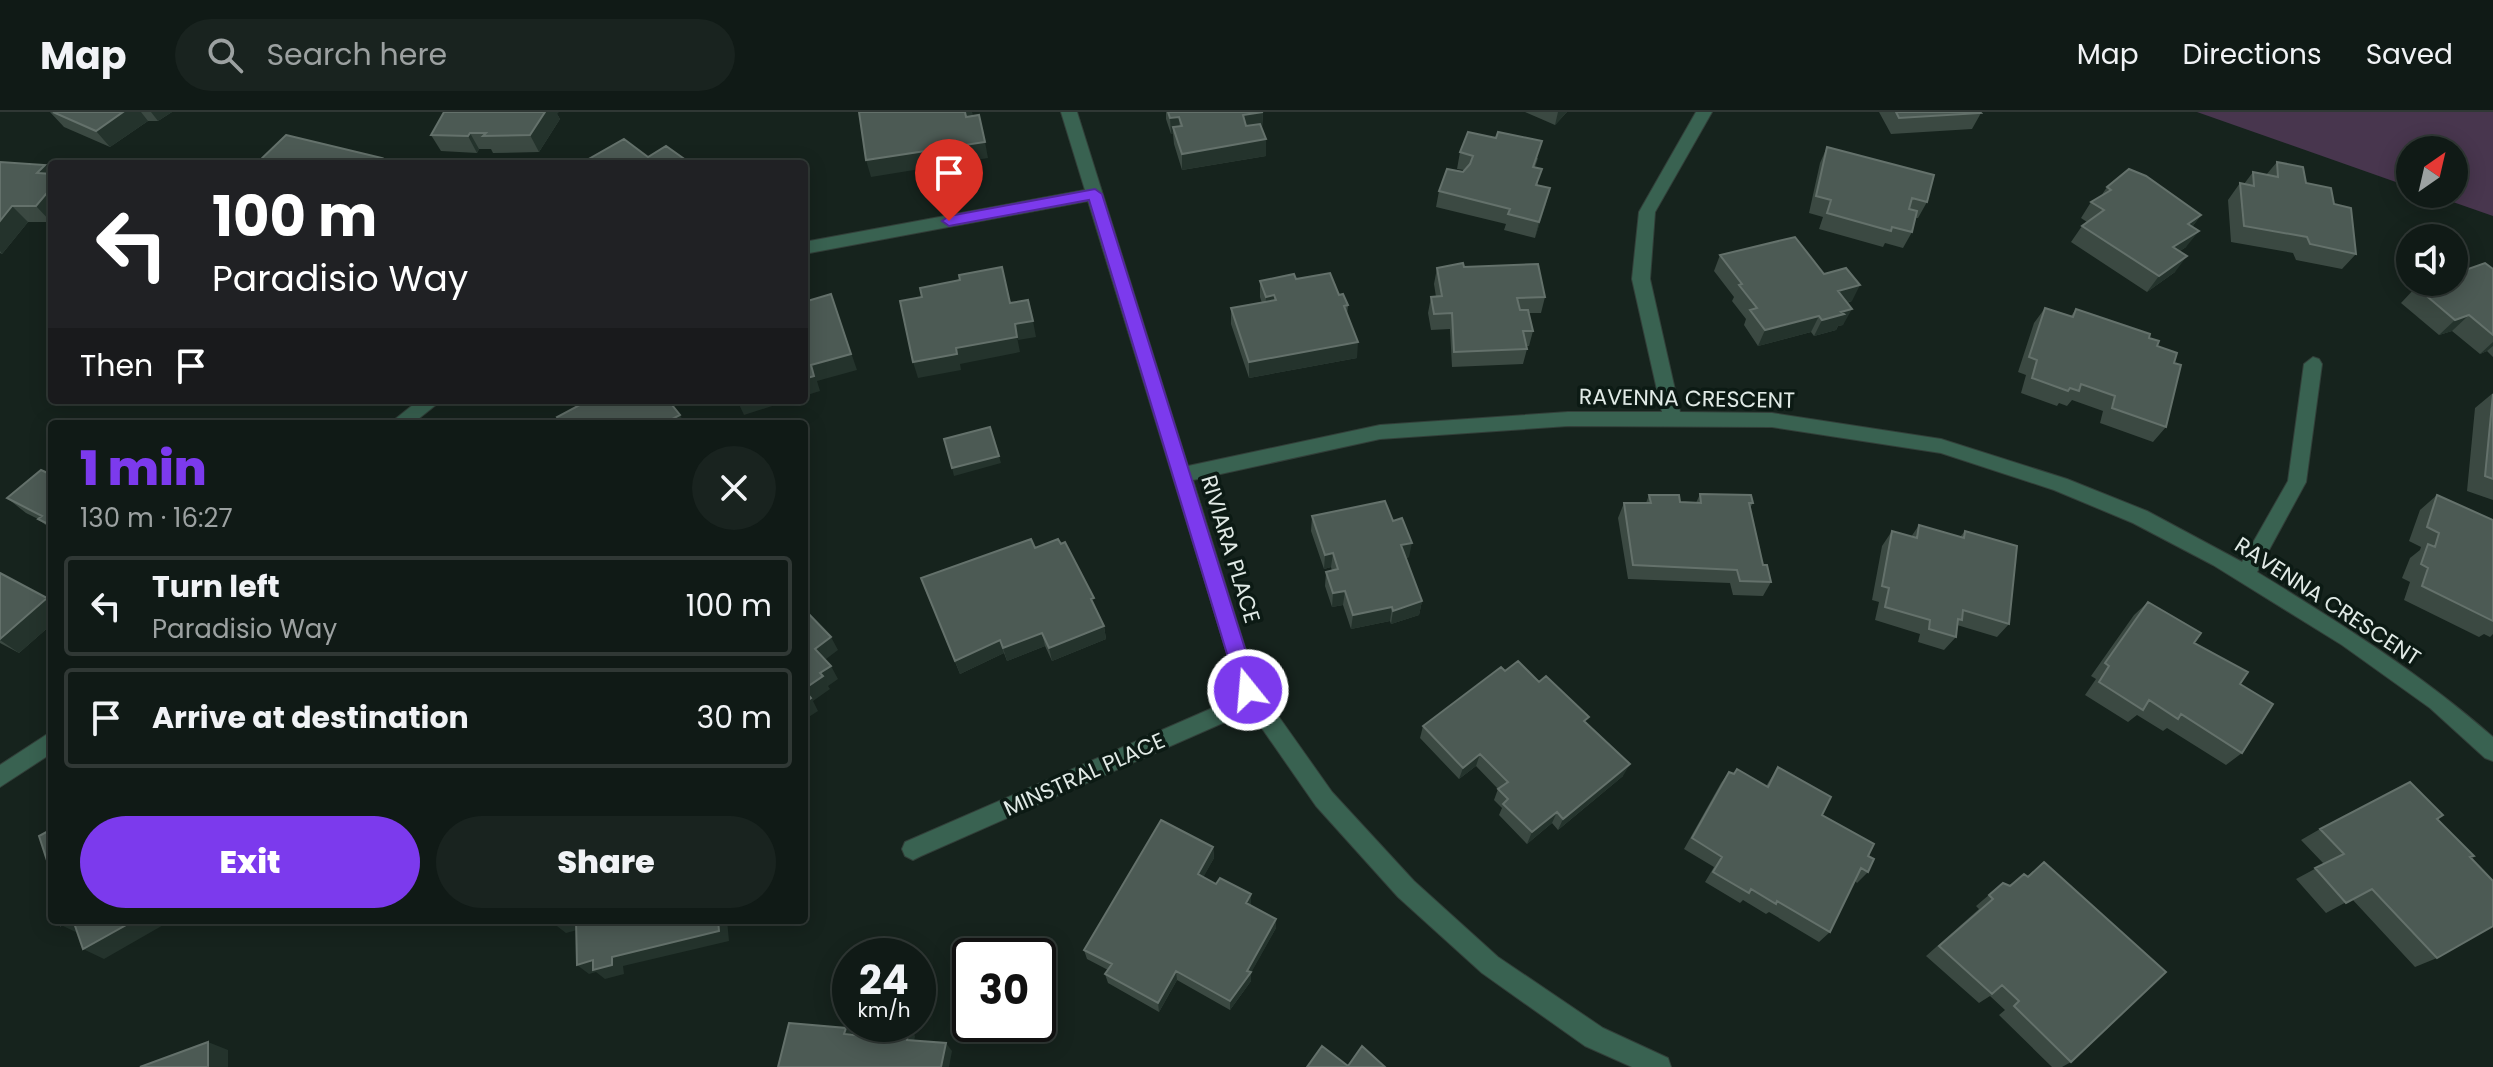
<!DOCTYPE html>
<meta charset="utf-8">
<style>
:root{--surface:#101a16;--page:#19231f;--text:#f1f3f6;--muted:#9ca1a1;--line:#303835;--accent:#7c3aed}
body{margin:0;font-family:Poppins,sans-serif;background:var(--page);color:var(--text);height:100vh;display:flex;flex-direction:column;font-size:30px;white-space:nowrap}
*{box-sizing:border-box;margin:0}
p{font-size:26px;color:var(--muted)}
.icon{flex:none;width:44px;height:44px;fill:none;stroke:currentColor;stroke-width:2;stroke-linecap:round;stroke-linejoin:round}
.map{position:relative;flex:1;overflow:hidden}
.sheet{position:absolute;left:48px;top:308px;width:760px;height:504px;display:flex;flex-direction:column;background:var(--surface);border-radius:8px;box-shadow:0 4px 20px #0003,0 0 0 2px var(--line)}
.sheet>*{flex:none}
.banner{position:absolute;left:48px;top:48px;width:760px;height:244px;border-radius:8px;box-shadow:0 4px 20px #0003,0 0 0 2px var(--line);background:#202124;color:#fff;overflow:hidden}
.needle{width:52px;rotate:34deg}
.controls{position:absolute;left:2396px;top:24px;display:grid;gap:16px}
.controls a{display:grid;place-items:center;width:72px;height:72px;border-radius:50%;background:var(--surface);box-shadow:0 4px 20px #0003,0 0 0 2px var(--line);font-size:40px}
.speed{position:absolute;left:832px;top:826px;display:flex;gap:16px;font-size:40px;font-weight:700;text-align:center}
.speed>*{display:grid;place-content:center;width:104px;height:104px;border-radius:50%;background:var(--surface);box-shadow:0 4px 20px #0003,0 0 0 2px var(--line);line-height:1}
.speed small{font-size:20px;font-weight:400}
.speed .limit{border:4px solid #111;border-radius:12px;background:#fff;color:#111}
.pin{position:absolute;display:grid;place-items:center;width:68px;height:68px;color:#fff;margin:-82px -34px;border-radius:50% 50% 50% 0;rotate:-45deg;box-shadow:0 0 8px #0007}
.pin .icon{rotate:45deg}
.me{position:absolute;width:88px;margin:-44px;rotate:343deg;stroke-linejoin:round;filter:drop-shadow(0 0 6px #0008)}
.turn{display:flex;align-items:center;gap:28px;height:168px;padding:0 32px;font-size:36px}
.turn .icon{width:104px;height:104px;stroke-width:2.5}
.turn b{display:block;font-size:56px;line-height:68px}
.then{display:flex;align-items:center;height:76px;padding:0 32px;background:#0003;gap:16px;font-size:30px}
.round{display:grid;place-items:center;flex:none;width:84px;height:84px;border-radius:42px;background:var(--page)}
.overview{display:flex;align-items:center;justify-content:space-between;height:136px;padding:0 32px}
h1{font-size:48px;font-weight:800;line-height:60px;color:var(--accent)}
.primary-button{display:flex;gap:16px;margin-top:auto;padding:16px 32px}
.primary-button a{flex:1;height:92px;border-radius:48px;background:var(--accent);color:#fff;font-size:32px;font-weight:800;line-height:92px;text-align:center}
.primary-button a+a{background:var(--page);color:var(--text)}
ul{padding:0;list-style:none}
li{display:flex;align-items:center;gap:24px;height:100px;margin:0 16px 12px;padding:0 16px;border:4px solid var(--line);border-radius:8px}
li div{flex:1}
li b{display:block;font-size:30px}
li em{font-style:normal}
header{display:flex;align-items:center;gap:48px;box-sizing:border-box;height:112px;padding:0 40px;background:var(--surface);border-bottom:2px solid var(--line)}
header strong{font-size:38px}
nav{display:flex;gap:44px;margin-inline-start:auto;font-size:28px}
.search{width:560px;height:72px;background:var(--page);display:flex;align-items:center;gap:20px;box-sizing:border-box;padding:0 28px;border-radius:44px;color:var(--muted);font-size:30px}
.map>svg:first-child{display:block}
.green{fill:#48364e}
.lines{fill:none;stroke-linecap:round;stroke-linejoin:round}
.street-casing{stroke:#323f39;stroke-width:2}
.street{fill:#396251;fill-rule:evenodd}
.wall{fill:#3b4942}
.shaded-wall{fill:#24332c}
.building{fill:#4c5a54;stroke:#64716b;stroke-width:2}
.route{fill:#7c3aed;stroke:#51269a;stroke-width:2}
.labels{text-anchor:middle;stroke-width:7;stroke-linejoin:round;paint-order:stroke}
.street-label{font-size:22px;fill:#e1eae6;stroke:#0c1a14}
</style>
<header>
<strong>Map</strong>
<div class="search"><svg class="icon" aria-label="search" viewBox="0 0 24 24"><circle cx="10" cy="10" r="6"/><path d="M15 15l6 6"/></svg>Search here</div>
<nav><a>Map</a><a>Directions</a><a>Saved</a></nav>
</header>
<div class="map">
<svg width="2493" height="955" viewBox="0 0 2493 955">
<rect width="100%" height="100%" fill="#16231d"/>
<path class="green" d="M2197 0H2493V104L2430 82H2454V38H2410V75Z"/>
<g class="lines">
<g class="street-casing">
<path id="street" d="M1061 0H1077L1188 354 1380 313 1568 300H1662L1632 167 1639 100 1696 0H1712L1655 100 1650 167 1680 300 1772 301 1941 327 2067 367 2147 399 2242 450 2288 369 2304 252 2313 245 2319 247 2322 252 2306 370 2257 460C2340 511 2420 561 2493 625V649L2485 646 2430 596 2342 533 2213 453 2133 411 2054 378 1941 341 1772 315 1568 314 1380 327 1193 368 1257 574 1332 680 1414 769 1498 845 1603 916 1668 946 1671 955H1632L1585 934 1482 861 1398 785 1316 694 1250 599 921 744 913 748 905 744 902 737 905 730 1240 584 1088 89 804 142V130L1085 78Z
M419 288H442L412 312H389Z
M52 619V641L0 675V653Z"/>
</g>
<use href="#street" class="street"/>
</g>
<path class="wall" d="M50 0H172L158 9H148L110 35 64 15Z
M1166 0H1263L1262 17 1266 27V44L1182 58 1174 32 1173 22H1171L1166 7Z
M1525 0H1567L1555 13Z
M1879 0H1980L1981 1 1972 17 1891 22Z
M557 2 560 7 539 40 493 41 491 37H479L477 41 441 39 431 23Z
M1827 35 1927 90 1918 106H1916L1912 120 1903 136 1885 131 1883 135 1819 117 1823 105 1809 101 1820 51Z
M1460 40 1538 46 1535 55 1538 73 1550 76 1535 126 1504 118 1506 112 1436 95 1439 79 1464 58 1457 57Z
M0 50 52 110H28L2 142 0 141Z
M2277 50 2334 92 2356 142 2342 157 2296 148 2293 141 2231 130 2228 88 2240 71 2244 72 2253 60 2266 63Z
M2107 75 2201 103 2192 115 2186 135 2180 139 2175 160 2147 180 2071 130 2082 114 2087 110 2081 106 2091 90 2101 84Z
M1720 143 1852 189 1847 191 1843 213 1838 214 1836 218 1814 224 1811 220 1758 234 1744 213 1746 207 1732 189 1734 185 1714 159Z
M1464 155 1545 185 1541 201H1529L1533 219 1529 234H1527V237L1523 252 1452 255 1450 217 1431 218 1428 201 1431 185H1436L1434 172 1437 156Z
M2493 157V245L2487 239 2480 242 2452 219 2439 223 2401 191 2416 175Z
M1296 167 1339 183 1348 193 1347 203 1357 246 1249 266 1231 212V196L1262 191 1260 185V169Z
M2045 196 2071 204 2076 197 2149 226 2174 251 2166 315 2153 330 2100 311 2103 299 2072 288 2067 294 2059 291 2057 294 2021 281 2026 263 2018 260 2034 211Z
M2493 281V388L2467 379 2475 296Z
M52 363V418L38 407 26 401 7 386Z
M1700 382 1753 391 1750 396 1763 453 1771 470 1763 484 1733 483 1730 471 1628 467 1618 406 1624 391H1646L1649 383 1680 390 1696 391Z
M2437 383 2493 408V522L2490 525 2484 522 2479 525 2404 488 2410 470 2402 466 2410 446 2420 438 2421 435 2409 429 2420 398Z
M1312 404 1393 409 1409 445 1406 446 1422 489 1419 503 1391 512 1390 509 1351 517 1343 493 1332 495 1325 474 1326 460 1332 459 1331 455 1324 457 1311 419Z
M1919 413 1960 425 1965 419 2009 512 1997 525 1957 513 1956 525 1944 538 1918 530 1920 522 1875 508 1879 490 1872 488 1882 434 1892 419 1911 425Z
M1035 436 1096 496 1104 514 1106 527 1052 549 1045 534 1007 549 1004 541 960 562 921 466Z
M0 461 52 490V512L19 541 0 531Z
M2148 490 2240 572 2242 641 2226 653 2167 616 2163 619 2137 603 2128 610 2085 583 2096 567 2091 564 2134 503Z
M1505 559 1539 570 1586 611 1623 664 1558 718 1552 711 1527 732 1499 703 1502 696 1494 688 1498 677 1476 654 1459 667 1420 626 1423 614Z
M1778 655 1822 703 1868 744V760L1857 771 1855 769 1830 820 1819 830 1769 800 1766 802 1743 788 1740 791 1705 770 1714 755 1684 737 1721 671 1729 660 1733 662 1737 657 1766 674Z
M2437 707 2470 746 2437 846 2415 855 2352 787 2326 801 2296 767 2324 752 2301 728 2320 717Z
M1213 735 1214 746 1203 765 1251 792V794L1276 816 1251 860V869L1230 898 1177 868 1159 900 1108 871 1105 862 1108 858 1087 847 1084 838Z
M2044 750 2071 950 2062 955H2052L1999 903 2005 898 1990 884 1979 891 1926 844 1979 797 1976 794 1990 782 2003 771 2009 773 2027 764Z"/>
<path class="shaded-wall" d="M123 0H141L148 9 110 35 96 19Z
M151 0H172L158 9Z
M545 0H559L557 2 560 7 539 40 530 23Z
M965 0H972L973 3 966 4Z
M1263 0 1262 17 1243 20V3Z
M1558 0H1567L1555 13Z
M1179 5 1180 21 1173 15V22H1171L1170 6Z
M470 21 479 37 477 41 468 24Z
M1266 27V44L1182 58V42Z
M985 30 988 46 871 65 866 48Z
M382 46 386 52H376Z
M45 53 52 61V111L36 94 37 61Z
M1550 76 1546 92 1535 126 1539 110Z
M12 94 28 110 2 142 0 139V109Z
M2201 103 2189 119 2188 112Z
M2199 119 2186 135 2161 151 2173 135Z
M2187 144 2175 160 2147 180 2159 164Z
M1860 173 1852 189 1830 195 1838 179Z
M831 182 857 258 817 269 820 279 804 284V267L811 253Z
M1274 183V199L1265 201 1266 185Z
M1852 197 1843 213 1838 214 1836 218 1814 224 1822 208 1841 200Z
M2469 203 2452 219 2439 223 2455 208Z
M1819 204 1811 220 1758 234 1765 218Z
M1033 209 1036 225 1018 228 1015 212Z
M1017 225 1020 240 960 252 961 258 918 266 913 250 956 236Z
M1358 230 1357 246 1249 266V250Z
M2493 230V234L2487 239 2480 242Z
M737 288H791L744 303Z
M680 303 685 312H663Z
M999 344 1001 351 954 364 952 356Z
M1412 431 1409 445 1399 448 1401 433Z
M1333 441 1331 455 1324 457 1325 443Z
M1345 479 1343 493 1332 495 1333 481Z
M47 486 52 490V512L19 541 0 528Z
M1422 489 1419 503 1391 512 1393 499Z
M1392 495 1390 509 1351 517 1353 503Z
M1104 514 1106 527 1052 549 1049 536Z
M1042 521 1045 534 1007 549 1003 536Z
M831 525 838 538 822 550 815 537Z
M1000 528 1004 541 960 562 955 549Z
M831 554 838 567 828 574 830 577 813 589 818 599 804 608V577L820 561Z
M1480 642 1476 654 1459 667 1463 656Z
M1630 652 1623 664 1558 718 1563 707Z
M1557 700 1552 711 1527 732 1532 720Z
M1213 735 1214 746 1199 773 1198 762Z
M1251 782V792L1246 801V791Z
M1276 807V816L1251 861V860V869L1230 898V889Z
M69 808H76L82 823 61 813Z
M135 808H172L104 847 83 837Z
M565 808H579L588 815 566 821 553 811Z
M718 808H727L729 829 623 854 624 862 605 867 596 860 589 862 577 853 612 845Z
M1176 859 1177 868 1159 900 1158 891Z
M909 915 915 924 913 936 907 928Z
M846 916 854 924 844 922Z
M208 930 228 938V955H208Z
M946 931 952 939 949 955H941Z"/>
<path class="building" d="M53 0H123L96 19Z
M444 0H545L530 23 483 24 486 21H470L468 24 431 23Z
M859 0H965L966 5 979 3 985 30 866 48Z
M1168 0H1263L1243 3 1246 14 1260 12 1266 27 1182 42 1173 15 1182 14 1179 5 1170 6Z
M1896 0H1980L1981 1 1899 6Z
M1468 20 1496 26 1498 20 1542 29 1533 55 1542 57 1536 73 1550 76 1539 110 1508 102 1510 97 1439 79 1447 57 1463 60 1470 52 1473 44 1460 40Z
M286 23 382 46 376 52H256Z
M624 27 648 45 666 34 690 51 580 52Z
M1827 35 1934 63 1927 90 1912 86 1909 97 1917 99 1912 120 1892 115 1891 119 1827 101 1831 88 1816 84Z
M0 50 45 53 37 61 52 62V75L36 94H12L0 109Z
M2277 50 2303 55 2306 71 2331 76 2334 92 2351 96 2356 142 2310 132 2307 125 2244 114 2240 71 2254 74 2253 60 2278 65Z
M2129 57 2146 64 2201 103 2188 112 2199 119 2173 135 2187 144 2159 164 2082 114 2104 98 2091 90 2111 78 2107 75Z
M1795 125 1824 162 1846 156 1860 173 1838 179 1852 197 1841 200 1844 202 1822 208 1819 204 1765 218 1750 198 1757 196 1739 173 1742 172 1720 143Z
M1463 151 1464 155 1538 152 1545 185 1517 186 1520 198H1528L1533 219H1523L1527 237 1454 240 1452 201 1434 202 1431 185 1442 184 1437 156Z
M2485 151 2493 157V223L2469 203 2455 208 2416 175 2431 170H2454V162Z
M1002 155 1010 191 1028 188 1033 209 1015 212 1017 225 956 236 957 242 913 250 900 189 922 185 920 176 960 168 959 163Z
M1330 161 1339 183 1343 182 1348 193 1344 194 1358 230 1249 250 1231 196 1276 188 1274 183 1266 185 1260 169 1294 162 1296 167Z
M831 182 851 242 811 253 814 264 804 267V190Z
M2045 196 2073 205 2076 197 2150 222 2149 226 2159 229 2157 234 2177 241 2174 251 2181 253 2166 315 2112 296 2115 284 2081 272 2079 279 2070 276 2068 279 2032 266 2037 248 2029 245Z
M2493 282V367L2485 364Z
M589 288H668L680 303 663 312H562L557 305Z
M990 315 999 344 952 356 944 327Z
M41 358 52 363V409L48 412 38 407 42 404 7 386Z
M1700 382 1751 383 1753 391H1749L1763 453H1767L1771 470 1740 469 1737 458 1633 453 1624 391H1651L1649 383H1679L1680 390 1701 391Z
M2437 383 2493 408V509L2422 474 2428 456 2421 452 2428 432 2435 435 2439 421 2427 415Z
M1385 389 1393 409 1402 406 1412 431 1401 433 1422 489 1393 499 1392 495 1353 503 1345 479 1333 481 1326 460 1338 457 1333 441 1325 443 1312 404Z
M1919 413 1964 426 1965 419 2017 434 2009 512 1963 498 1962 508 1958 507 1956 525 1929 517 1930 508 1885 495 1889 476 1882 474 1892 419 1917 426Z
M1031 427 1035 436 1058 427 1061 432 1065 430 1094 486 1091 487 1104 514 1049 536 1042 521 1003 536 1000 528 955 549 921 466Z
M0 461 47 486 0 527Z
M2148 490 2201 521 2194 531 2248 560 2240 572 2273 592 2242 641 2181 602 2178 607 2149 588 2143 598 2099 570 2109 554 2105 551Z
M804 497 831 525 815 537 831 554 820 561 823 564 804 577Z
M1518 549 1539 570 1546 564 1589 605 1584 609 1630 652 1563 707 1557 700 1532 720 1503 692 1508 687 1498 677 1508 670 1480 642 1463 656 1423 614 1501 555 1505 559Z
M804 578 811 586 804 591Z
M1778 655 1831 685 1822 703 1874 732 1868 744 1874 747 1868 760 1861 756 1830 820 1777 789 1776 792 1751 777 1749 781 1713 760 1722 745 1692 726 1729 660 1734 662 1737 657 1768 675Z
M2410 670 2443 703 2437 707 2474 744 2470 745 2493 769V814L2437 846 2372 777 2346 791 2315 756 2344 742 2320 717Z
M1161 708 1213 735 1198 762 1216 772 1220 766 1251 782 1246 791 1276 807 1247 859 1251 860 1230 889 1176 859 1158 891 1105 862 1112 852 1084 838Z
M52 717V764L39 724Z
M2044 750 2166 860 2071 950 2014 894 2019 889 2002 873 1992 882 1939 834 1993 787 1989 783 2003 771 2010 774 2024 762 2028 765Z
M60 808H69L61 813Z
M73 808H135L83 837Z
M576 808H718L719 819 612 845V853L593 858V848L577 853Z
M789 911 846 916 844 922 872 925 875 913 909 915 907 928 946 931 941 955H778Z
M208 930V955H140Z
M1322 934 1348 954 1362 934 1385 955H1307Z"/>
<path class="route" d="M1095 77 1102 82 1258 578 1248 587 1238 578 1089 88 949 114 942 109 949 104Z"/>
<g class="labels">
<g class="street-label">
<text transform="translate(1687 286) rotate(1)" y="8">RAVENNA CRESCENT</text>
<text transform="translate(1231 437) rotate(73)" y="8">RIVIARA PLACE</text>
<text transform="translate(2328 489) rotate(33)" y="8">RAVENNA CRESCENT</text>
<text transform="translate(1084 662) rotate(-24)" y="8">MINSTRAL PLACE</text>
</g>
</g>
</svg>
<div class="controls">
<a><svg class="needle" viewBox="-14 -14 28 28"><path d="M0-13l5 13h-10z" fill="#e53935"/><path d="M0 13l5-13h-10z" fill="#9ca1a1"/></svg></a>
<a><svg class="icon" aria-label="sound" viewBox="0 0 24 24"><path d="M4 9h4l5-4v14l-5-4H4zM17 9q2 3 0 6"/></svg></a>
</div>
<div class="speed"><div>24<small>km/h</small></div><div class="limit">30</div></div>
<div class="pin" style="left:949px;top:109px;background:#d93025"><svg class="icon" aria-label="arrive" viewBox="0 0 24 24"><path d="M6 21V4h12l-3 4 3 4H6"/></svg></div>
<svg class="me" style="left:1248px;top:578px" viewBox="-20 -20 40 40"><circle r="17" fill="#7c3aed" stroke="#fff" stroke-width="3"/><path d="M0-11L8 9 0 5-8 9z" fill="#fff"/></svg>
<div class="banner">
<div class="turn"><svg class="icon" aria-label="left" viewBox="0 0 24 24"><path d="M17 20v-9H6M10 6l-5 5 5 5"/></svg><div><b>100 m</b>Paradisio Way</div></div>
<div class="then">Then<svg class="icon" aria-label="arrive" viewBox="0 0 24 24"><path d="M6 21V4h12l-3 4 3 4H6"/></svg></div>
</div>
<section class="sheet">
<div class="overview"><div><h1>1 min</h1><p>130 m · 16:27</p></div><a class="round"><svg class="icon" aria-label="close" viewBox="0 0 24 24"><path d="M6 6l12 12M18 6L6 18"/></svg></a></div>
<ul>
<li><svg class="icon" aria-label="left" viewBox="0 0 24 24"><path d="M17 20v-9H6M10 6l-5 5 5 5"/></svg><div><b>Turn left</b><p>Paradisio Way</p></div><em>100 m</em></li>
<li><svg class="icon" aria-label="arrive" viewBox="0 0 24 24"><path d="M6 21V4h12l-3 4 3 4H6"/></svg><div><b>Arrive at destination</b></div><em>30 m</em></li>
</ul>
<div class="primary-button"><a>Exit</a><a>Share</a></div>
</section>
</div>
